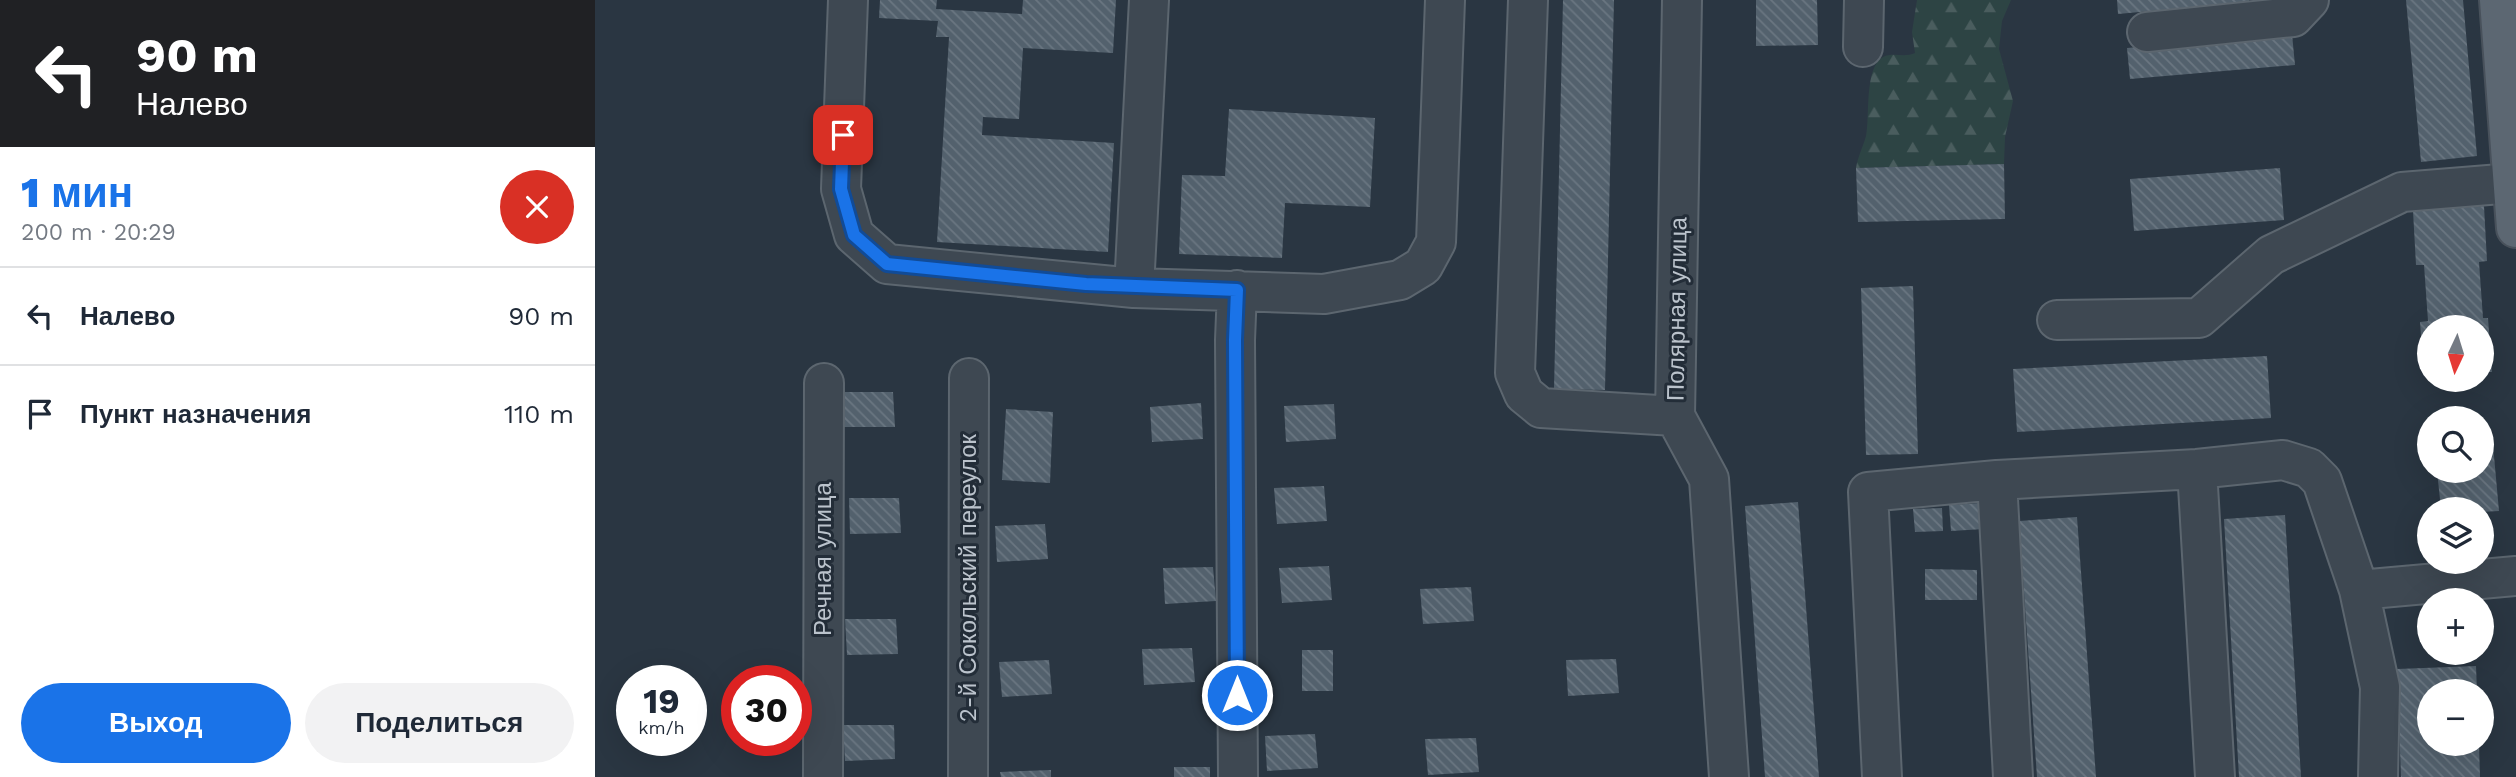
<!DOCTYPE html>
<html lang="ru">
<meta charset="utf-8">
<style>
:root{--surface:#fff;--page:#f2f2f3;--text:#1f2937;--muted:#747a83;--line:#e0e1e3;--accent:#1a73e8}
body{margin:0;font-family:"Work Sans",sans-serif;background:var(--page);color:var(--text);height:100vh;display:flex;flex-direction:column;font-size:26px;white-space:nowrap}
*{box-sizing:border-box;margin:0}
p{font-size:23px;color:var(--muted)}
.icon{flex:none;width:38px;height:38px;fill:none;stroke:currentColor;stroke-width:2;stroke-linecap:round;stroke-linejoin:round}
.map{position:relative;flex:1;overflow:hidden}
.side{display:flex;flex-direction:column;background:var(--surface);width:595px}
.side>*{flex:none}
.guide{background:#202124;color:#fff;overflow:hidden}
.needle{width:46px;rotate:184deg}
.fabs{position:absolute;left:1822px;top:315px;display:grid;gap:14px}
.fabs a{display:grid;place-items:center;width:77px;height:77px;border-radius:50%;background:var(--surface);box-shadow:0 7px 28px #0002;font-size:35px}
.speed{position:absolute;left:21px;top:665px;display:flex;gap:14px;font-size:35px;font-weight:700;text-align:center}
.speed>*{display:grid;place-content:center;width:91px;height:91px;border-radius:50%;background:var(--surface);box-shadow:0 7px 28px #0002;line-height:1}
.speed small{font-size:18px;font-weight:400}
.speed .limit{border:10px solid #d22;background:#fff;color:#111}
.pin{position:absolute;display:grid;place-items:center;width:60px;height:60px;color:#fff;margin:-30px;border-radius:14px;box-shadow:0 4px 10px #0006}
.me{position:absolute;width:77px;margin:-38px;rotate:0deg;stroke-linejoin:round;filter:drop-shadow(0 0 5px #0008)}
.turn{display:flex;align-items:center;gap:24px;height:147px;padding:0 21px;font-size:32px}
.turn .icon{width:91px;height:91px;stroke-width:2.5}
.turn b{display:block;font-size:49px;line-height:60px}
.round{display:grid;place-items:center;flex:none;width:74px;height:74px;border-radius:37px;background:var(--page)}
.summary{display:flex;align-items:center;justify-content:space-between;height:119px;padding:0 21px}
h1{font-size:42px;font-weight:800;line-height:52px;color:var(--accent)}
.action{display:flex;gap:14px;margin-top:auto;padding:14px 21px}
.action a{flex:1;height:80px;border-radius:42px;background:var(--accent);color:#fff;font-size:28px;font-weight:800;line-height:80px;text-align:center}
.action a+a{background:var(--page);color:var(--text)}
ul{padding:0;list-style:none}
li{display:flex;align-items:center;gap:21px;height:98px;padding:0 21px;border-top:2px solid var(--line)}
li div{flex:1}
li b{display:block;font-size:26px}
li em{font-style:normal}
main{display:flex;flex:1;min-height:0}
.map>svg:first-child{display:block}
.forest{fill:url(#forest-firs)}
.building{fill:url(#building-back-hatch)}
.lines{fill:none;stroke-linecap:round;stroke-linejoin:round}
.minor-casing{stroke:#5c666f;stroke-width:42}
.major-casing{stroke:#48515b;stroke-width:42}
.minor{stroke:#3e4852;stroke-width:38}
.major{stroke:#5c6772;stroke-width:38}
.route-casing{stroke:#114b97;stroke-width:18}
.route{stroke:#1a73e8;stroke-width:12}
.labels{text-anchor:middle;stroke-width:6;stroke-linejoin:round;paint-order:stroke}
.street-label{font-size:24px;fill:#bbc3cc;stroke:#232d38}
</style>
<main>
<section class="side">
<div class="guide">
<div class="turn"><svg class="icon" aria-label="left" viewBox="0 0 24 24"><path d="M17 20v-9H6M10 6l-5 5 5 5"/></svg><div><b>90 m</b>Налево</div></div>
</div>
<div class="summary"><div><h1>1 мин</h1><p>200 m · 20:29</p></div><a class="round" style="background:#d93025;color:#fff"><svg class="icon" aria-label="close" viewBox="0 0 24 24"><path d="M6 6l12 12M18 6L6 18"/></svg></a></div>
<ul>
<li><svg class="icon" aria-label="left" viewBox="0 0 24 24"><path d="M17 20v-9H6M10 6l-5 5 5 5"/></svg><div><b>Налево</b></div><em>90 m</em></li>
<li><svg class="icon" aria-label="arrive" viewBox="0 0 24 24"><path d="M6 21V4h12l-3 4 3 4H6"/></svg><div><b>Пункт назначения</b></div><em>110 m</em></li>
</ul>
<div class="action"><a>Выход</a><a>Поделиться</a></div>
</section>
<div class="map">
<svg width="1921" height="777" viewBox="0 0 1921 777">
<defs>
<pattern id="forest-firs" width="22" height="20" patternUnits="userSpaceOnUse" patternTransform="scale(1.75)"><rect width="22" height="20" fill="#2d4444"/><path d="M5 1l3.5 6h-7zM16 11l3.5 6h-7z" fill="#4a5d5e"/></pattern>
<pattern id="building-back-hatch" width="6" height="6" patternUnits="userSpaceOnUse" patternTransform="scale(1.75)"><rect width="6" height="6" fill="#53616d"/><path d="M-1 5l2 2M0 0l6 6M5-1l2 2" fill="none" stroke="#6a7681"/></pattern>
</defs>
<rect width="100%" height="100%" fill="#2a3642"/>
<path class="forest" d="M1322 0H1416L1407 21 1404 49 1418 101 1410 137 1409 164 1261 168C1263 156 1268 147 1271 136 1275 117 1269 67 1288 57 1298 52 1310 58 1320 53L1317 32Z"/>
<path class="building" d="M285 0H342L341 9 427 14 428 0H521L518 53 428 48 424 119 388 117 387 135 519 143 513 252 342 242 354 37H341L343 21 284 18Z
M968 0H1019L1010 390 959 389Z
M1161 0H1222L1223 45 1161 46Z
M1522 0H1654V2L1523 14Z
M1811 0H1868L1882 156 1826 162Z
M1697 34 1700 65 1535 79 1532 48Z
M634 109 780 118 775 207 690 203 687 258 584 254 587 175 630 176Z
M1409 164 1410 219 1263 222 1261 168Z
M1685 168 1689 220 1539 231 1535 179Z
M1889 206 1892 261 1884 262 1888 318H1893L1897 372H1886V327H1834V376H1829L1825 322 1833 321 1829 265H1821L1818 211Z
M1318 286 1323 454 1271 455 1266 288Z
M1672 356 1676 418 1422 432 1418 369Z
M248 392H298L300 427H249Z
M606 403 608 439 557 442 555 407Z
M739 404 741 439 691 442 689 406Z
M411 409 458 412 455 483 407 480Z
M1897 434 1904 511 1886 512V509H1846L1842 471H1886V435Z
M729 486 732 521 682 524 679 488Z
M254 498H304L306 533 255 534Z
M1203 502 1224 777H1170L1150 506Z
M1387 503 1389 529 1356 531 1354 505Z
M1347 508 1348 531 1320 532 1318 509Z
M1690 515 1706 777H1644L1629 519Z
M1482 517 1501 777H1442L1424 521Z
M450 524 453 559 402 562 400 526Z
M734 566 737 600 687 603 684 568Z
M618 567 621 601 570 604 568 568Z
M1330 569 1382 570V600H1330Z
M876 587 879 621 828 624 825 589Z
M250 619H301L303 654 252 655Z
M597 648 600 682 549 685 547 649Z
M707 650H738V691H707Z
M1021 659 1024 693 973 696 971 660Z
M454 660 457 694 407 697 404 662Z
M1881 666 1882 691H1834V744H1884L1885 777H1806L1802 669Z
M248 725H299L300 759 250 761Z
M720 734 723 768 672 771 670 736Z
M881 738 884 772 833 775 830 739Z
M579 767H615V777H579Z
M456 770V777H406L405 772Z"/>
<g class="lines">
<g class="minor-casing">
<path id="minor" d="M253 0 246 189 259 235 292 264 539 288 729 294 805 280 828 266 841 242 850 0
M933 0 920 373 929 394 946 408 1080 416
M1087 0 1080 416 1114 479 1134 777
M1552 32 1698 17 1714 0
M1268 47 1269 0
M539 288 554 0
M642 290 640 340 643 777
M1462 320 1604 318 1676 255 1807 192 1918 183
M1602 469 1620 777
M1402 480 1418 777
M1764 590 1921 576
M228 777 229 383
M373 777 374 378
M1287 777 1273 492 1402 480 1602 469 1688 460 1714 468 1727 481 1764 590 1785 687 1783 777"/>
</g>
<g class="major-casing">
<path id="major" d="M1904 0 1921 228"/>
</g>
<use href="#minor" class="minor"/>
<use href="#major" class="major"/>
</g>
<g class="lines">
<g class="route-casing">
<path id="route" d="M248 135 246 189 259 235 292 264 491 284 642 290 640 340 642 695"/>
</g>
<use href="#route" class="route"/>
</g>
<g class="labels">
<g class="street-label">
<text transform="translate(1082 309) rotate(-89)" y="8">Полярная улица</text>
<text transform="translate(228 559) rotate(-90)" y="8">Речная улица</text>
<text transform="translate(373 578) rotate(-90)" y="8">2-й Сокольский переулок</text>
</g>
</g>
</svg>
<div class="fabs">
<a><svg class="needle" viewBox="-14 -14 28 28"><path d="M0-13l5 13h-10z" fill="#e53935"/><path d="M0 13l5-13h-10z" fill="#747a83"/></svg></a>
<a><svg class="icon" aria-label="search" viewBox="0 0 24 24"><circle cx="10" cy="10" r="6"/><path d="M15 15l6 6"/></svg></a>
<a><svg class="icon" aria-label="layers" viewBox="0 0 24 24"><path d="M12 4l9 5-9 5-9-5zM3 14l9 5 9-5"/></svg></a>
<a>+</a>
<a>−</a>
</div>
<div class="speed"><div>19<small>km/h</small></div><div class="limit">30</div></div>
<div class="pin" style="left:248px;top:135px;background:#d93025"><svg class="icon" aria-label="arrive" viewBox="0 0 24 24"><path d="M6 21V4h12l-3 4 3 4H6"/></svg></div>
<svg class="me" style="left:642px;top:695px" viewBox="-20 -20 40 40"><circle r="17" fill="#1a73e8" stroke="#fff" stroke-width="3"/><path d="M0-11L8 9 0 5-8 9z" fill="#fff"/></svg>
</div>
</main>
